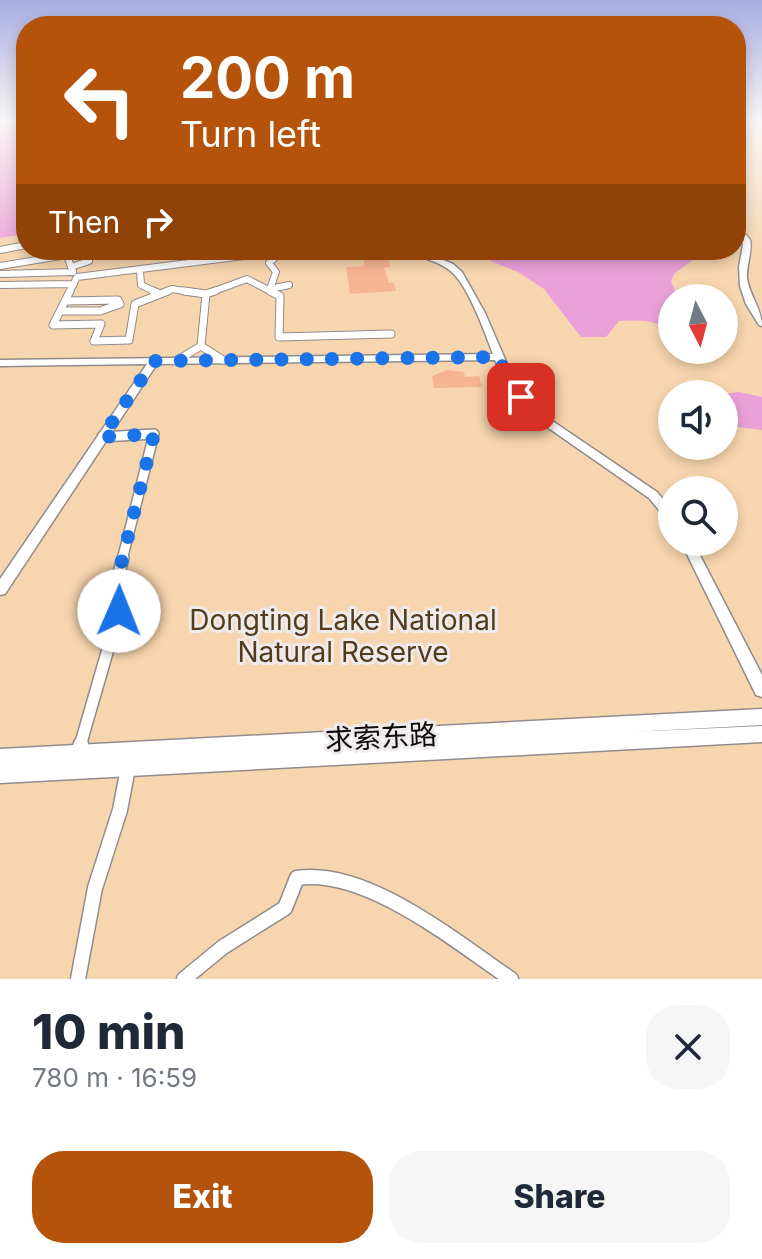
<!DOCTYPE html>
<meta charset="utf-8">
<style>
:root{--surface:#fff;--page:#f6f6f7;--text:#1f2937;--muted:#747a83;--accent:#b45309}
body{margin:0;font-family:Inter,"Noto Sans SC",sans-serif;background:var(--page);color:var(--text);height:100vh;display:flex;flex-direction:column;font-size:30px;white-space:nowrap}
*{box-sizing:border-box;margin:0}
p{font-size:26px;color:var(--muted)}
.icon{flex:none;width:44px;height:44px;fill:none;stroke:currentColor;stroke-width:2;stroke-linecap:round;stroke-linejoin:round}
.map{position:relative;height:979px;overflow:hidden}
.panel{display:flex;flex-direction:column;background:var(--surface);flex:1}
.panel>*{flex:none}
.hud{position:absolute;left:16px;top:16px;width:730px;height:244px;border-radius:32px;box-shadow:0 4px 12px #0003;background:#b45309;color:#fff;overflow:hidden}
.needle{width:52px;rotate:174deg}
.tools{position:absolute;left:658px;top:284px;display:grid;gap:16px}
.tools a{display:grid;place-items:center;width:80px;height:80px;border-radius:50%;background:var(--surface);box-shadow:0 4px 12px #0003;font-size:40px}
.pin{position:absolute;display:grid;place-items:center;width:68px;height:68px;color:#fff;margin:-34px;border-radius:16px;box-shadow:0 4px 12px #0006}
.me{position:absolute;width:88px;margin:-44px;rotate:1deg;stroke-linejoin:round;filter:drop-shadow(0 0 6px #0008)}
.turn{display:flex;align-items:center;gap:28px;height:168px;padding:0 32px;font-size:36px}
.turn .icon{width:104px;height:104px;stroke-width:2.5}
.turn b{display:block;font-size:56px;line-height:68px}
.then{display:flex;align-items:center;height:76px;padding:0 32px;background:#0003;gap:16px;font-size:30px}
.round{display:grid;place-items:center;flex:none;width:84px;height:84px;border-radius:32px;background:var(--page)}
.head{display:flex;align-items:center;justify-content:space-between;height:136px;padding:0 32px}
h1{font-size:48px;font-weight:800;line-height:60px}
.primary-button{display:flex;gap:16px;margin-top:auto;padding:16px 32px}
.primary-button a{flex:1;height:92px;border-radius:32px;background:var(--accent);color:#fff;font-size:32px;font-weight:800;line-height:92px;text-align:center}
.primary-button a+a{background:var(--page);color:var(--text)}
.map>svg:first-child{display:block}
.green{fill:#f7d5ae;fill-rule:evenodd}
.water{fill:#eaa1da}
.building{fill:#f7b493}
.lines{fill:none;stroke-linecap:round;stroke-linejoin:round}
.street-far4-casing{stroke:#908c8c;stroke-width:8}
.street-far3-casing{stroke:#908c8c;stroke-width:9}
.street-far2-casing{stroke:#908c8c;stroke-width:12}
.street-far1-casing{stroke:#908c8c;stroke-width:14}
.street-casing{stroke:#908c8c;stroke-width:17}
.secondary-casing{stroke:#908c8c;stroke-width:3}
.primary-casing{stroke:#908c8c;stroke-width:3}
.street-far4{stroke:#fff;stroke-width:6}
.street-far3{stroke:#fff;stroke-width:7}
.street-far2{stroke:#fff;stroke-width:9}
.street-far1{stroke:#fff;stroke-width:11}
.street{stroke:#fff;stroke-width:14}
.secondary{fill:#fff;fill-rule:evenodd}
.primary{fill:#fff;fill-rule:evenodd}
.route{stroke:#1a73e8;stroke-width:14;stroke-dasharray:0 25.2}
.labels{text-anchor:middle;stroke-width:6;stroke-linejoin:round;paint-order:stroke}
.near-park-label{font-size:28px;fill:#533b1c;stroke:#efebeb}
.near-street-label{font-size:28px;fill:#0d0b0b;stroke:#efebeb}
</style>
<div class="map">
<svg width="762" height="979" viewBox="0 0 762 979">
<rect width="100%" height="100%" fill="#efebeb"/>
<path class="green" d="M0 122H26V250H736V122H762V979H0ZM672 298H724V350H672ZM672 394H724V446H672ZM672 490H724V542H672Z"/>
<path class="water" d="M0 122H26V234L0 238Z
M464 250H706L675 273 671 281 678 298H672V331C655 320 640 320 619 321L606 337H581L544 289 518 272Z
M739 392 762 397V430L738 427 724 421 723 394Z"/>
<path class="building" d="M387 253 390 267 384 268 389 283H394L396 291 350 294 346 267 365 266 362 255Z
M447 370 464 372 465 377 479 376 482 387 434 388 432 376Z"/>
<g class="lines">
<g class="street-far4-casing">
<path id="street-far4" d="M0 250 26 245
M0 266 67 255 71 267
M73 271 71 267 89 261
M140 271 141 285 158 293
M0 274 73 272
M0 285 74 284
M270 289 289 285
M69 293 77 277 276 252 277 256 269 263 276 272 270 289
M163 293 172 289 198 293
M209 293 247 279 274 293"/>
</g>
<g class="street-far3-casing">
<path id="street-far3" d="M70 291 53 325 101 324 94 341 129 340 135 304 168 291
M153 291 158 293
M184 291 206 294
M270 291 280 296 279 337 391 334
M60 311H100L120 304 118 300 65 301
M201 346 206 294 215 291
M176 361 201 346 223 360"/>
</g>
<g class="street-far2-casing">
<path id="street-far2" d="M102 437 154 434 122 560"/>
</g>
<g class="street-far1-casing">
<path id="street-far1" d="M80 746 119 611 116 584 123 558"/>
</g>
<g class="street-casing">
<path id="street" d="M78 754 81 744
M78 979 95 888 120 810 128 768
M184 979 223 947 285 908 297 878C366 867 456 942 511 979"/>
</g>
<g class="secondary-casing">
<path id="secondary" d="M736 228C740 231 748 235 750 240 753 247 746 268 747 278 749 295 762 309 762 326L759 325 746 304 740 286 739 267 743 245 742 241 736 234Z
M407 250H418L453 264 462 272 485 313 514 380 545 416 657 492 672 510V522L668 521 649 498 537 420 505 383 495 360 157 364 5 594 0 595V579L147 364 0 366V360L493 354C485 333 467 281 448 269 436 260 419 258 407 250Z
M681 542H693L762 675V697L756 695Z"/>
</g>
<g class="primary-casing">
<path id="primary" d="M762 709V725L630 732 762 726V742L0 783V749Z"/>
</g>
<use href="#street-far4" class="street-far4"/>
<use href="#street-far3" class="street-far3"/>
<use href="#street-far2" class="street-far2"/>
<use href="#street-far1" class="street-far1"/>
<use href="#street" class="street"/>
<use href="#secondary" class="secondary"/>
<use href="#primary" class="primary"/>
</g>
<linearGradient id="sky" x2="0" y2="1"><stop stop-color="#a9ace2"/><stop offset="0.47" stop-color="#f8f6f6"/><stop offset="1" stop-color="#f8f6f6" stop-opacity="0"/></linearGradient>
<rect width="762" height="259" fill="url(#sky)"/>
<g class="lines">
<path class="route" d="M119 611 116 584 154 434 102 437 154 361 498 357 509 381 521 397"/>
</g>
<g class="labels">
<g class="near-park-label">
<text x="343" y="630">Dongting Lake National<tspan x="343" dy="32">Natural Reserve</tspan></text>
</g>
<g class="near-street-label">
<text transform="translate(381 737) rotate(-3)" y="10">求索东路</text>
</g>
</g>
</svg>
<div class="tools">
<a><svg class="needle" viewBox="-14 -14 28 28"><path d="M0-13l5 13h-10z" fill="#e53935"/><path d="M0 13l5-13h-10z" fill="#747a83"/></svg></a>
<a><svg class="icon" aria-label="sound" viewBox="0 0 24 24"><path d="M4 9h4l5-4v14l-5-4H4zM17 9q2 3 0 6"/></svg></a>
<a><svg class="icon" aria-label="search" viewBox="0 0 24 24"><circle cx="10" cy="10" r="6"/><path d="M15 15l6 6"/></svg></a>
</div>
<div class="pin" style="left:521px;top:397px;background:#d93025"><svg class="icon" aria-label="arrive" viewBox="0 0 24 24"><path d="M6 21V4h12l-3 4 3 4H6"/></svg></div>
<svg class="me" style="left:119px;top:611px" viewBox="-20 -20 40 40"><circle r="19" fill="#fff"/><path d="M0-13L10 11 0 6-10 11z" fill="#1a73e8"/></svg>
<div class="hud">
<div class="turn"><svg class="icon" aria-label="left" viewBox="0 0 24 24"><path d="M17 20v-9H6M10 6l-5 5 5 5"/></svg><div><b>200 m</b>Turn left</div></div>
<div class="then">Then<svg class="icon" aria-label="right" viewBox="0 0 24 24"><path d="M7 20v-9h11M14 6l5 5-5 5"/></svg></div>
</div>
</div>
<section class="panel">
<div class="head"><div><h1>10 min</h1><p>780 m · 16:59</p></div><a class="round"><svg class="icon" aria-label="close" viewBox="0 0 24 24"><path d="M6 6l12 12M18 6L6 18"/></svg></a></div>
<div class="primary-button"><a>Exit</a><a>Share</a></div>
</section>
